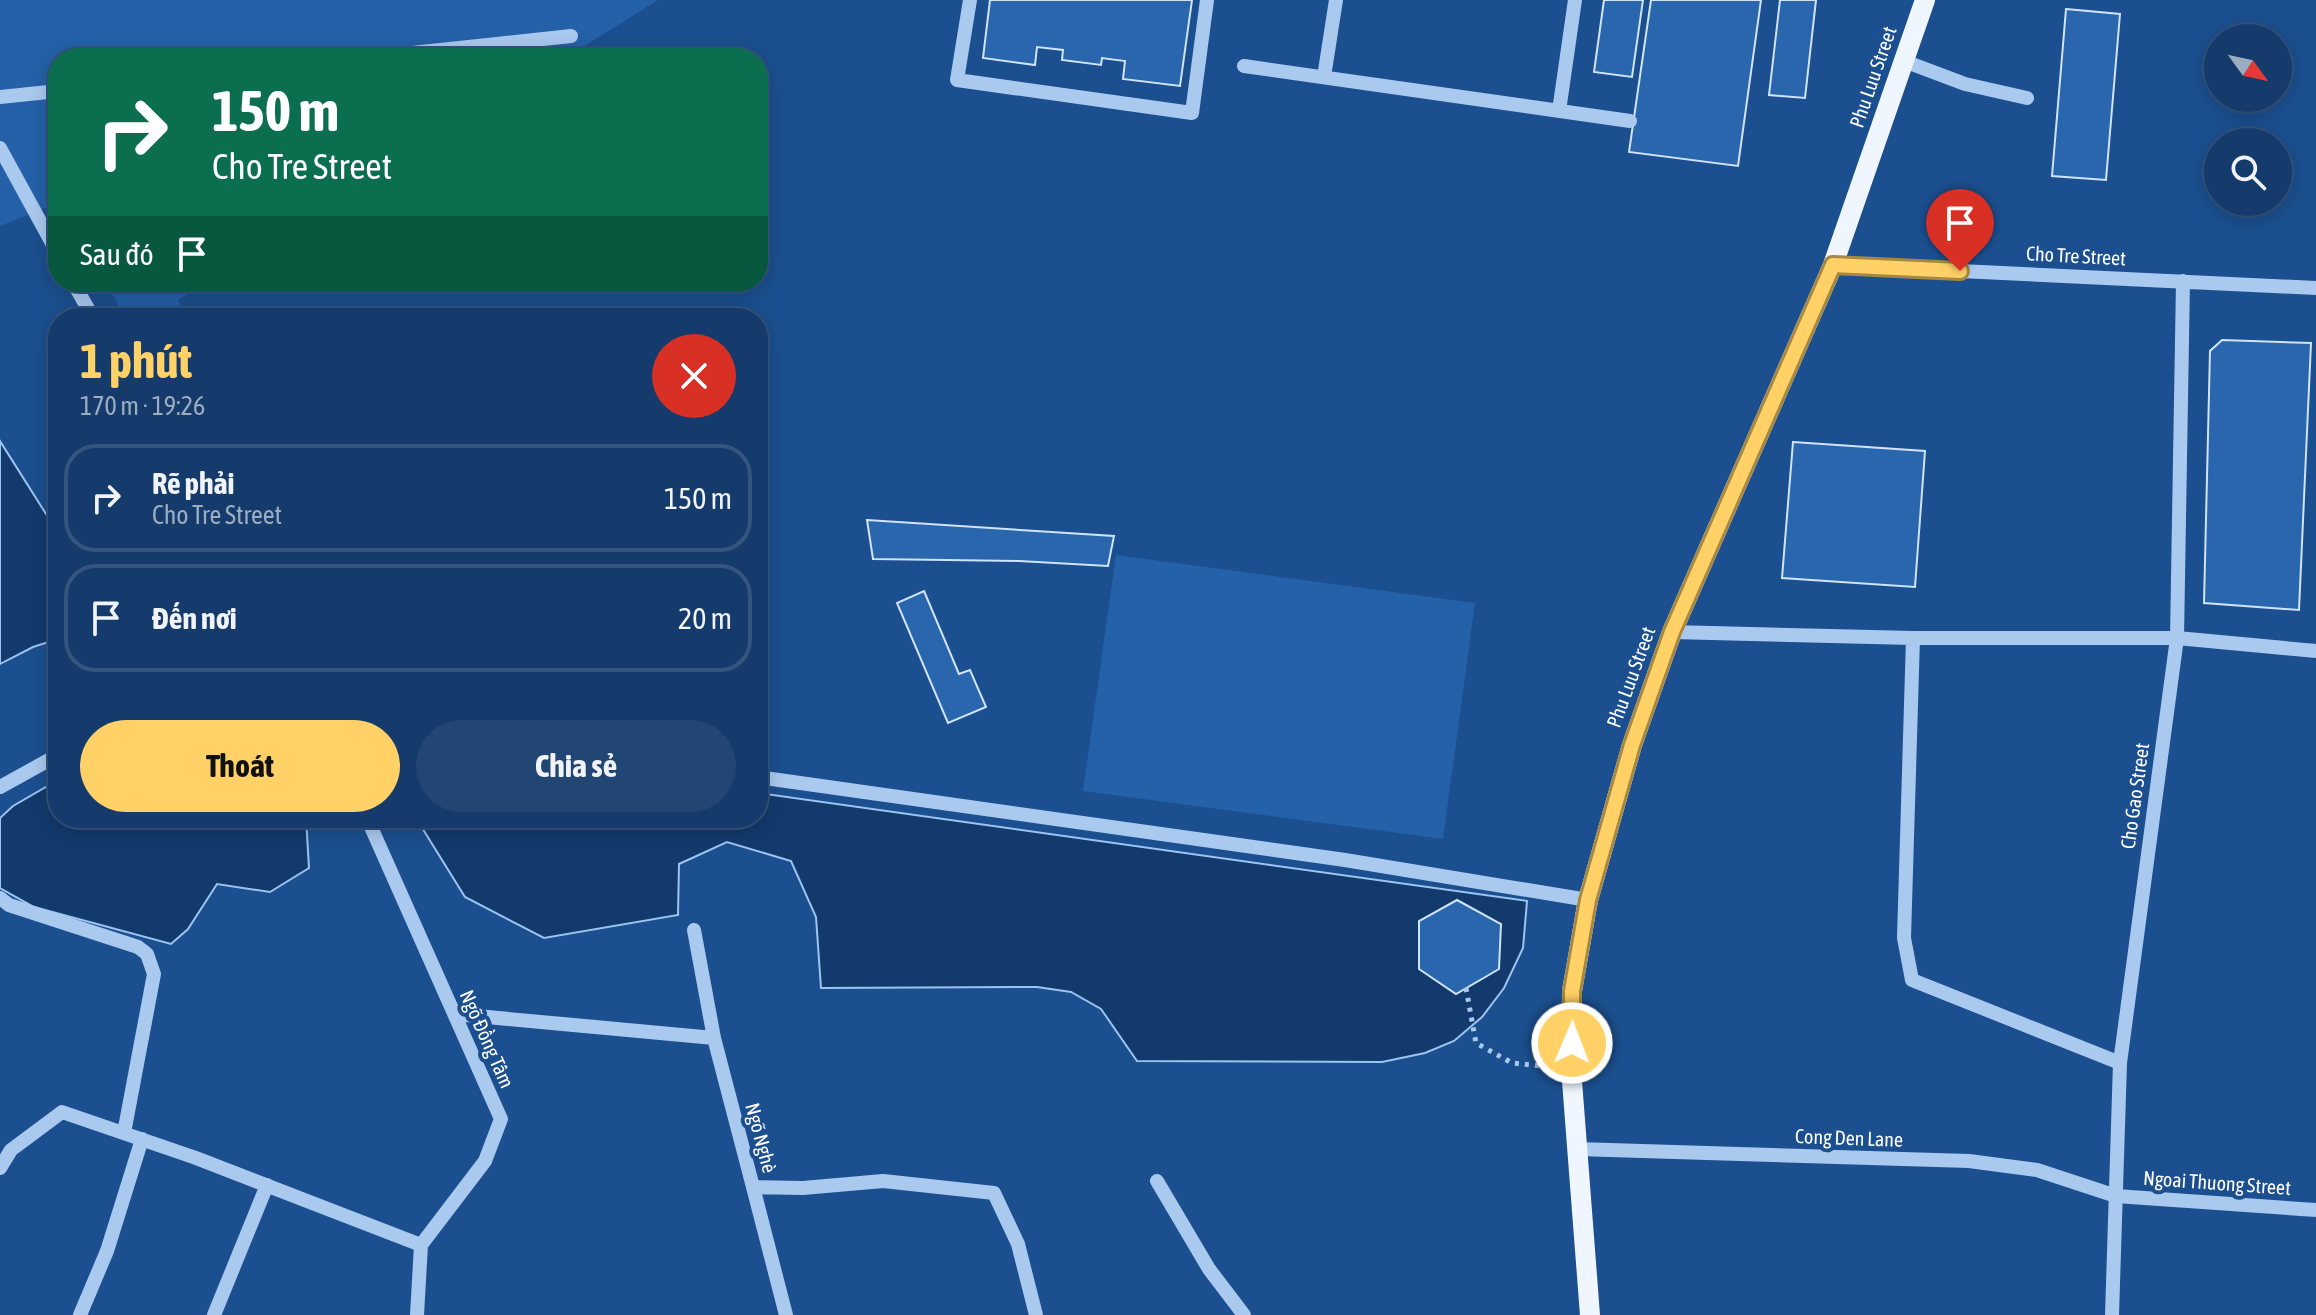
<!DOCTYPE html>
<html lang="vi">
<meta charset="utf-8">
<style>
:root{--surface:#143b6b;--page:#214673;--text:#f1f3f6;--muted:#9dadc1;--line:#33557e;--accent:#ffd166}
body{margin:0;font-family:"Asap Condensed",sans-serif;background:var(--page);color:var(--text);height:100vh;display:flex;flex-direction:column;font-size:30px;white-space:nowrap}
*{box-sizing:border-box;margin:0}
p{font-size:26px;color:var(--muted)}
.icon{flex:none;width:44px;height:44px;fill:none;stroke:currentColor;stroke-width:2;stroke-linecap:round;stroke-linejoin:round}
.map{position:relative;flex:1;overflow:hidden}
.side{position:absolute;left:48px;top:308px;width:720px;height:520px;display:flex;flex-direction:column;background:var(--surface);border-radius:32px;box-shadow:0 4px 20px #0003,0 0 0 2px var(--line)}
.side>*{flex:none}
.banner{position:absolute;left:48px;top:48px;width:720px;height:244px;border-radius:32px;box-shadow:0 4px 20px #0003,0 0 0 2px var(--line);background:#0b6e4f;color:#fff;overflow:hidden}
.needle{width:52px;rotate:123deg}
.buttons{position:absolute;left:2204px;top:24px;display:grid;gap:16px}
.buttons a{display:grid;place-items:center;width:88px;height:88px;border-radius:50%;background:var(--surface);box-shadow:0 4px 20px #0003,0 0 0 2px var(--line);font-size:40px}
.pin{position:absolute;display:grid;place-items:center;width:68px;height:68px;color:#fff;margin:-82px -34px;border-radius:50% 50% 50% 0;rotate:-45deg;box-shadow:0 0 8px #0007}
.pin .icon{rotate:45deg}
.me{position:absolute;width:88px;margin:-44px;rotate:1deg;stroke-linejoin:round;filter:drop-shadow(0 0 6px #0008)}
.turn{display:flex;align-items:center;gap:28px;height:168px;padding:0 32px;font-size:36px}
.turn .icon{width:104px;height:104px;stroke-width:2.5}
.turn b{display:block;font-size:56px;line-height:68px}
.then{display:flex;align-items:center;height:76px;padding:0 32px;background:#0003;gap:16px;font-size:30px}
.round{display:grid;place-items:center;flex:none;width:84px;height:84px;border-radius:42px;background:var(--page)}
.head{display:flex;align-items:center;justify-content:space-between;height:136px;padding:0 32px}
h1{font-size:48px;font-weight:700;line-height:60px;color:var(--accent)}
.primary-button{display:flex;gap:16px;margin-top:auto;padding:16px 32px}
.primary-button a{flex:1;height:92px;border-radius:48px;background:var(--accent);color:#111;font-size:32px;font-weight:700;line-height:92px;text-align:center}
.primary-button a+a{background:var(--page);color:var(--text)}
ul{padding:0;list-style:none}
li{display:flex;align-items:center;gap:24px;height:108px;margin:0 16px 12px;padding:0 16px;border:4px solid var(--line);border-radius:32px}
li div{flex:1}
li b{display:block;font-size:30px}
li em{font-style:normal}
.map>svg:first-child{display:block}
.green{fill:#2461a8}
.water{fill:#123a6d;stroke:#9cc4f0;stroke-width:2}
.building{fill:#2a66ad;stroke:#cfe3fa;stroke-width:2}
.lines{fill:none;stroke-linecap:round;stroke-linejoin:round}
.path{stroke:#a9c9ee;stroke-width:5;stroke-dasharray:4 6;stroke-linecap:butt}
.minor{stroke:#a9c9ee;stroke-width:14}
.major{stroke:#f0f6ff;stroke-width:20}
.route-casing{stroke:#a68842;stroke-width:20}
.route{stroke:#ffd166;stroke-width:14}
.labels{text-anchor:middle;stroke-width:8;stroke-linejoin:round;paint-order:stroke}
.street-label{font-size:20px;fill:#fff;stroke:#1b4f8f}
</style>
<div class="map">
<svg width="2316" height="1315" viewBox="0 0 2316 1315">
<rect width="100%" height="100%" fill="#1b4f8f"/>
<path class="green" d="M0 0H658L565 58H58V203L0 226Z
M105 282H207L178 300 186 318H126Z
M1116 555 1475 603 1443 839 1083 791Z"/>
<path class="water" d="M0 441 58 533V639L33 647 0 664Z
M58 780V818H306L309 868 270 892 217 884 188 929 171 944 34 907 0 888V818L13 806Z
M758 793 1527 901 1523 948 1504 988 1482 1017 1454 1041 1425 1053 1382 1062 1137 1061 1101 1009 1071 992 1037 987 821 988 816 917 791 861 727 842 679 864 678 915 544 938 465 897 416 818H758Z"/>
<path class="building" d="M990 0H1192L1180 86 1123 79 1125 61 1102 58 1101 65 1062 60 1063 50 1037 47 1035 65 983 58Z
M1604 0H1643L1632 77 1594 72Z
M1651 0H1761L1738 166 1629 152Z
M1780 0H1816L1805 98 1769 95Z
M2066 9 2120 14 2106 180 2052 176Z
M2222 340 2311 343 2299 610 2204 603 2210 351Z
M1793 442 1925 451 1915 587 1782 578Z
M867 520 1114 536 1108 566 1019 561 873 559Z
M924 591 959 674 970 670 986 707 948 723 897 603Z
M1457 900 1501 924 1499 969 1456 994 1419 969V921Z"/>
<g class="lines">
<path class="path" d="M1466 988 1476 1043 1512 1063 1542 1066"/>
<path class="minor" d="M970 0 957 80 1192 113 1207 0
M365 58 571 36
M1904 61 1965 84 2027 98
M1244 66 1630 121
M1324 77 1336 0
M0 97 58 91
M1559 111 1575 0
M0 148 58 254
M1833 265 2316 288
M73 282 93 318
M1672 632 1913 638H2177L2316 651
M1913 638 1904 938 1912 980 2120 1063
M758 777 1345 860 1588 900
M0 787 58 755
M367 818 501 1119 485 1161 421 1245 417 1315
M0 898 9 905 138 947 147 954 154 974 124 1133
M694 930 714 1038
M455 1014 714 1038 753 1187 803 1188 883 1181 994 1193 1018 1244 1036 1315
M1577 1149 1969 1161 2037 1170 2116 1196 2316 1210
M0 1168 11 1150 62 1112 196 1158 421 1245
M1157 1181 1209 1269 1244 1315
M753 1187 786 1315
M80 1315 107 1251 142 1139
M214 1315 267 1185
M2112 1315 2120 1063 2177 638 2183 281"/>
<path class="major" d="M1590 1315 1571 1068 1572 991 1588 900 1632 745 1672 632 1833 265 1925 0"/>
</g>
<g class="lines">
<g class="route-casing">
<path id="route" d="M1572 1043V991L1588 900 1632 745 1672 632 1833 265 1960 271"/>
</g>
<use href="#route" class="route"/>
</g>
<g class="labels">
<g class="street-label">
<text transform="translate(1873 77) rotate(-71)" y="7">Phu Luu Street</text>
<text transform="translate(2076 256) rotate(3)" y="7">Cho Tre Street</text>
<text transform="translate(1631 677) rotate(-70)" y="7">Phu Luu Street</text>
<text transform="translate(2135 796) rotate(-82)" y="7">Cho Gao Street</text>
<text transform="translate(487 1039) rotate(66)" y="7">Ngõ Đồng Tâm</text>
<text transform="translate(761 1138) rotate(75)" y="7">Ngõ Nghè</text>
<text transform="translate(1849 1138) rotate(2)" y="7">Cong Den Lane</text>
<text transform="translate(2217 1183) rotate(4)" y="7">Ngoai Thuong Street</text>
</g>
</g>
</svg>
<div class="buttons">
<a><svg class="needle" viewBox="-14 -14 28 28"><path d="M0-13l5 13h-10z" fill="#e53935"/><path d="M0 13l5-13h-10z" fill="#9dadc1"/></svg></a>
<a><svg class="icon" aria-label="search" viewBox="0 0 24 24"><circle cx="10" cy="10" r="6"/><path d="M15 15l6 6"/></svg></a>
</div>
<div class="pin" style="left:1960px;top:271px;background:#d93025"><svg class="icon" aria-label="arrive" viewBox="0 0 24 24"><path d="M6 21V4h12l-3 4 3 4H6"/></svg></div>
<svg class="me" style="left:1572px;top:1043px" viewBox="-20 -20 40 40"><circle r="17" fill="#ffd166" stroke="#fff" stroke-width="3"/><path d="M0-11L8 9 0 5-8 9z" fill="#fff"/></svg>
<div class="banner">
<div class="turn"><svg class="icon" aria-label="right" viewBox="0 0 24 24"><path d="M7 20v-9h11M14 6l5 5-5 5"/></svg><div><b>150 m</b>Cho Tre Street</div></div>
<div class="then">Sau đó<svg class="icon" aria-label="arrive" viewBox="0 0 24 24"><path d="M6 21V4h12l-3 4 3 4H6"/></svg></div>
</div>
<section class="side">
<div class="head"><div><h1>1 phút</h1><p>170 m · 19:26</p></div><a class="round" style="background:#d93025;color:#fff"><svg class="icon" aria-label="close" viewBox="0 0 24 24"><path d="M6 6l12 12M18 6L6 18"/></svg></a></div>
<ul>
<li><svg class="icon" aria-label="right" viewBox="0 0 24 24"><path d="M7 20v-9h11M14 6l5 5-5 5"/></svg><div><b>Rẽ phải</b><p>Cho Tre Street</p></div><em>150 m</em></li>
<li><svg class="icon" aria-label="arrive" viewBox="0 0 24 24"><path d="M6 21V4h12l-3 4 3 4H6"/></svg><div><b>Đến nơi</b></div><em>20 m</em></li>
</ul>
<div class="primary-button"><a>Thoát</a><a>Chia sẻ</a></div>
</section>
</div>
